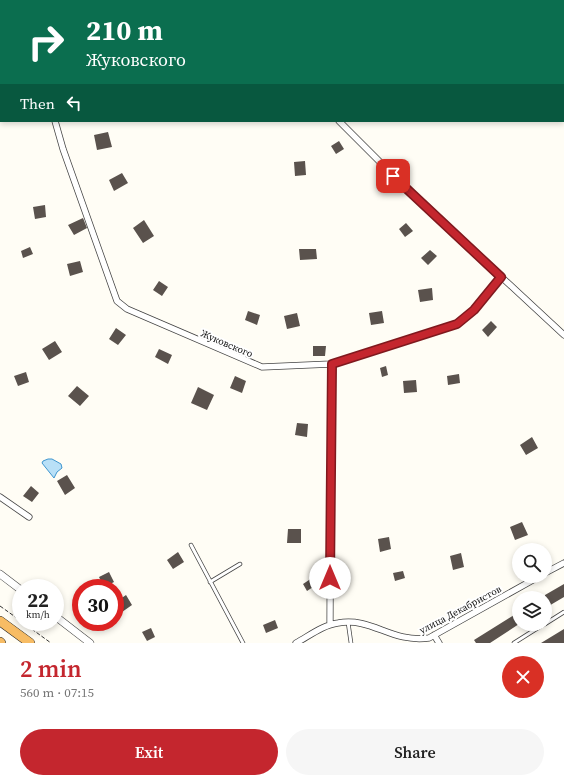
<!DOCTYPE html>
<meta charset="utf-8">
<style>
:root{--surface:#fff;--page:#f6f6f6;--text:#222;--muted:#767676;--accent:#c4262e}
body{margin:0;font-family:"Source Serif 4",serif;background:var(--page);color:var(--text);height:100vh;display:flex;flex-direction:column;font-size:15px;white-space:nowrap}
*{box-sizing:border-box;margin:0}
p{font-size:13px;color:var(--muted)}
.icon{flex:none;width:22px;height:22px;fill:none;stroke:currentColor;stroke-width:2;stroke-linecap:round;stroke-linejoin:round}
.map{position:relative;height:643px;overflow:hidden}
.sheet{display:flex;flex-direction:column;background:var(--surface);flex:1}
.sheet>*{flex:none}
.hud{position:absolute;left:0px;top:0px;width:564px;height:122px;box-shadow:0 2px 6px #0003;background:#0b6e4f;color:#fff;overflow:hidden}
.buttons{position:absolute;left:512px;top:543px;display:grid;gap:8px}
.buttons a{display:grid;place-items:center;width:40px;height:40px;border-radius:50%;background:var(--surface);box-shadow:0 2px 6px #0003;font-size:20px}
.speed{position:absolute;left:12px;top:579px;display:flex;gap:8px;font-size:20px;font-weight:700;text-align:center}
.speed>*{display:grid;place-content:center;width:52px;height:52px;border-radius:50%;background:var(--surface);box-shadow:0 2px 6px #0003;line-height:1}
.speed small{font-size:10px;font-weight:400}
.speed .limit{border:6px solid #d22;background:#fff;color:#111}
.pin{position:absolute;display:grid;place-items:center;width:34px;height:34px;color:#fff;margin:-17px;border-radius:8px;box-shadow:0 2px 6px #0006}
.me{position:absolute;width:44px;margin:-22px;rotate:0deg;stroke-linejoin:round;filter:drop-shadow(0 0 3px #0008)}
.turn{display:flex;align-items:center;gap:14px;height:84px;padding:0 20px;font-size:18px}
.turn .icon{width:52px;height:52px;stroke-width:2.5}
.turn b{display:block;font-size:28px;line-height:34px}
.then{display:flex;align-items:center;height:38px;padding:0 20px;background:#0003;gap:8px;font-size:15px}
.round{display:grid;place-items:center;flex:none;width:42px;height:42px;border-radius:21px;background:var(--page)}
.head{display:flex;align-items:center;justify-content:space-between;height:68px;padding:0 20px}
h1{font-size:24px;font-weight:600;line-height:30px;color:var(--accent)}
.cta{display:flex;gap:8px;margin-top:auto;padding:8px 20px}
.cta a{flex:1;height:46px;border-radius:24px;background:var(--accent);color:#fff;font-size:16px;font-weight:600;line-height:46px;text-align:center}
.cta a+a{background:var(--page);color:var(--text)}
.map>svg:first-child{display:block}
.water{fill:#b9e0f7;stroke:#3f96cf}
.building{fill:#5a524d}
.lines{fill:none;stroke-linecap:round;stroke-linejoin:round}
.service-casing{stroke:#444;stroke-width:4.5}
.minor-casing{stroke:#444;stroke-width:7}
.tertiary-casing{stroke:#444;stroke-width:8}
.trunk-casing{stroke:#222;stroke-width:10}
.path{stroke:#333;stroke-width:1;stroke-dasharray:4 2;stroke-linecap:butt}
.service{stroke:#fff;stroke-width:3}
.minor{stroke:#fff;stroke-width:5.5}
.tertiary{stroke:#fff;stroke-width:7}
.trunk{stroke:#f7bc64;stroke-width:9}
.route-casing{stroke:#7f191e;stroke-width:10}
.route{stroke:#c4262e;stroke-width:7}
.labels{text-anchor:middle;stroke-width:4;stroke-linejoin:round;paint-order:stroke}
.street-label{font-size:10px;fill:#111;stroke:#fff}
</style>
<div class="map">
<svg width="564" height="643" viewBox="0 0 564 643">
<rect width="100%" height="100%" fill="#fffdf5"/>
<path class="water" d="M48 459H52L61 464 62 468 57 472 54 478 42 463 43 461Z"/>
<path class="building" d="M108 132 112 147 97 150 94 135Z
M339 141 344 149 336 154 331 146Z
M305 161 306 175 295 176 294 162Z
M122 173 128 183 114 191 109 180Z
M45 205 46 217 35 219 33 207Z
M83 218 87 228 74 235 68 225Z
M144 220 154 236 143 243 133 228Z
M406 223 413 231 405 237 399 229Z
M30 247 33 254 23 258 21 251Z
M299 249H316L317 259 300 260Z
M430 250 437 256 428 265 421 258Z
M80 261 83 272 70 276 67 264Z
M159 281 168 287 162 296 153 290Z
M432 288 433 300 420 302 418 290Z
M248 311 260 315 257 325 245 320Z
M382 311 384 323 371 325 369 313Z
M297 313 300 326 287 329 284 316Z
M491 321 497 327 488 337 482 330Z
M116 328 126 335 118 345 109 339Z
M55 341 62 352 49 360 42 349Z
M313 346H326L325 356H313Z
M159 349 172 355 168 364 155 357Z
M386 366 388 375 382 377 380 368Z
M26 372 29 382 18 386 14 376Z
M459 374 460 383 448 385 447 376Z
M235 376 246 381 242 393 230 388Z
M416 380 417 392 404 393 403 381Z
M77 386 89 396 80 406 68 396Z
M198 387 214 395 207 410 191 403Z
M297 423 308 424 307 437 295 435Z
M532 437 538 448 526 455 520 445Z
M67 475 75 488 65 495 57 481Z
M31 486 39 493 32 502 23 496Z
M522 522 528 535 515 540 510 527Z
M288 529H301V543H287Z
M389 537 391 549 380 552 378 539Z
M178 552 184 562 173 569 167 560Z
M461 553 464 567 453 570 450 556Z
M403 571 405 578 395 581 393 573Z
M109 572 114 582 104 587 99 577Z
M312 578 316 585 307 591 303 584Z
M564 584V597L547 607 545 603V595Z
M126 595 132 605 122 612 116 602Z
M519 612V624L490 643H476L474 640Z
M275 620 278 628 266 633 263 625Z
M151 628 155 637 147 641 142 632Z
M564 629V643H541Z"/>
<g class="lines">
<g class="service-casing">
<path id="service" d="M191 545 243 643
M210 582 240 564
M348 622 351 643
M545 624 564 612
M514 643 544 624"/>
</g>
<g class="minor-casing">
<path id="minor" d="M267 0V1
M500 0V1
M59 1 60 0
M356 1 357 0
M0 47H1
M55 121 63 149 117 301 127 309 262 367 331 364 457 324 474 310 501 277
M339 121 413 195 564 335
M0 497 29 517
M545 573 564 563
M330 624 331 364
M434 635 439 643
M296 643C309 636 323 625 338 623 373 617 390 643 429 638L540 576"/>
</g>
<g class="tertiary-casing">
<path id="tertiary" d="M0 574 21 590
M55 616 90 643"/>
</g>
<g class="trunk-casing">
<path id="trunk" d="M0 621 30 643
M0 642 1 643"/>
</g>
<path class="path" d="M0 606 21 621
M22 622 51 643"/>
<use href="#service" class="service"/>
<use href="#minor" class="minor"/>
<use href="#tertiary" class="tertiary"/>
<use href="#trunk" class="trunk"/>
</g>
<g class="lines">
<g class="route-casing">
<path id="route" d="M330 578 332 364 457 324 474 310 501 277 393 176"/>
</g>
<use href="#route" class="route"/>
</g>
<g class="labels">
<g class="street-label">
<text transform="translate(227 343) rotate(23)" y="4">Жуковского</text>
<text transform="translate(460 609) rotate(-28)" y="4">улица Декабристов</text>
</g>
</g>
</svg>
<div class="buttons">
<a><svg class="icon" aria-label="search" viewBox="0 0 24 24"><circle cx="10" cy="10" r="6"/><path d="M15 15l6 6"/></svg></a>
<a><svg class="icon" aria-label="layers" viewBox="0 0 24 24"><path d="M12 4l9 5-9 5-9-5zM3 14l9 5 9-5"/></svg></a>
</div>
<div class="speed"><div>22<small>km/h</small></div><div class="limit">30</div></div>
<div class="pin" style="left:393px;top:176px;background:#d93025"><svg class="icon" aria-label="arrive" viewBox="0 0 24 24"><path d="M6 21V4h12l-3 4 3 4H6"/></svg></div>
<svg class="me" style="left:330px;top:578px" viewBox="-20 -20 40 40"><circle r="19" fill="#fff"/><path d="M0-13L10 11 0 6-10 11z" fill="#c4262e"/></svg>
<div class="hud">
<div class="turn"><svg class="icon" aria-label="right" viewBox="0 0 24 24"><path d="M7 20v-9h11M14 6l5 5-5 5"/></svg><div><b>210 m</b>Жуковского</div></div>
<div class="then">Then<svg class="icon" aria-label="left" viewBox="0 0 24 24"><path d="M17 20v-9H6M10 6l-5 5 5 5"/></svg></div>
</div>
</div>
<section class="sheet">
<div class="head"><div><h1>2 min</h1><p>560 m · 07:15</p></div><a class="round" style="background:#d93025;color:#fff"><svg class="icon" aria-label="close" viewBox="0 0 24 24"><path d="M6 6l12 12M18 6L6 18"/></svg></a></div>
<div class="cta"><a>Exit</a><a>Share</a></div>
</section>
